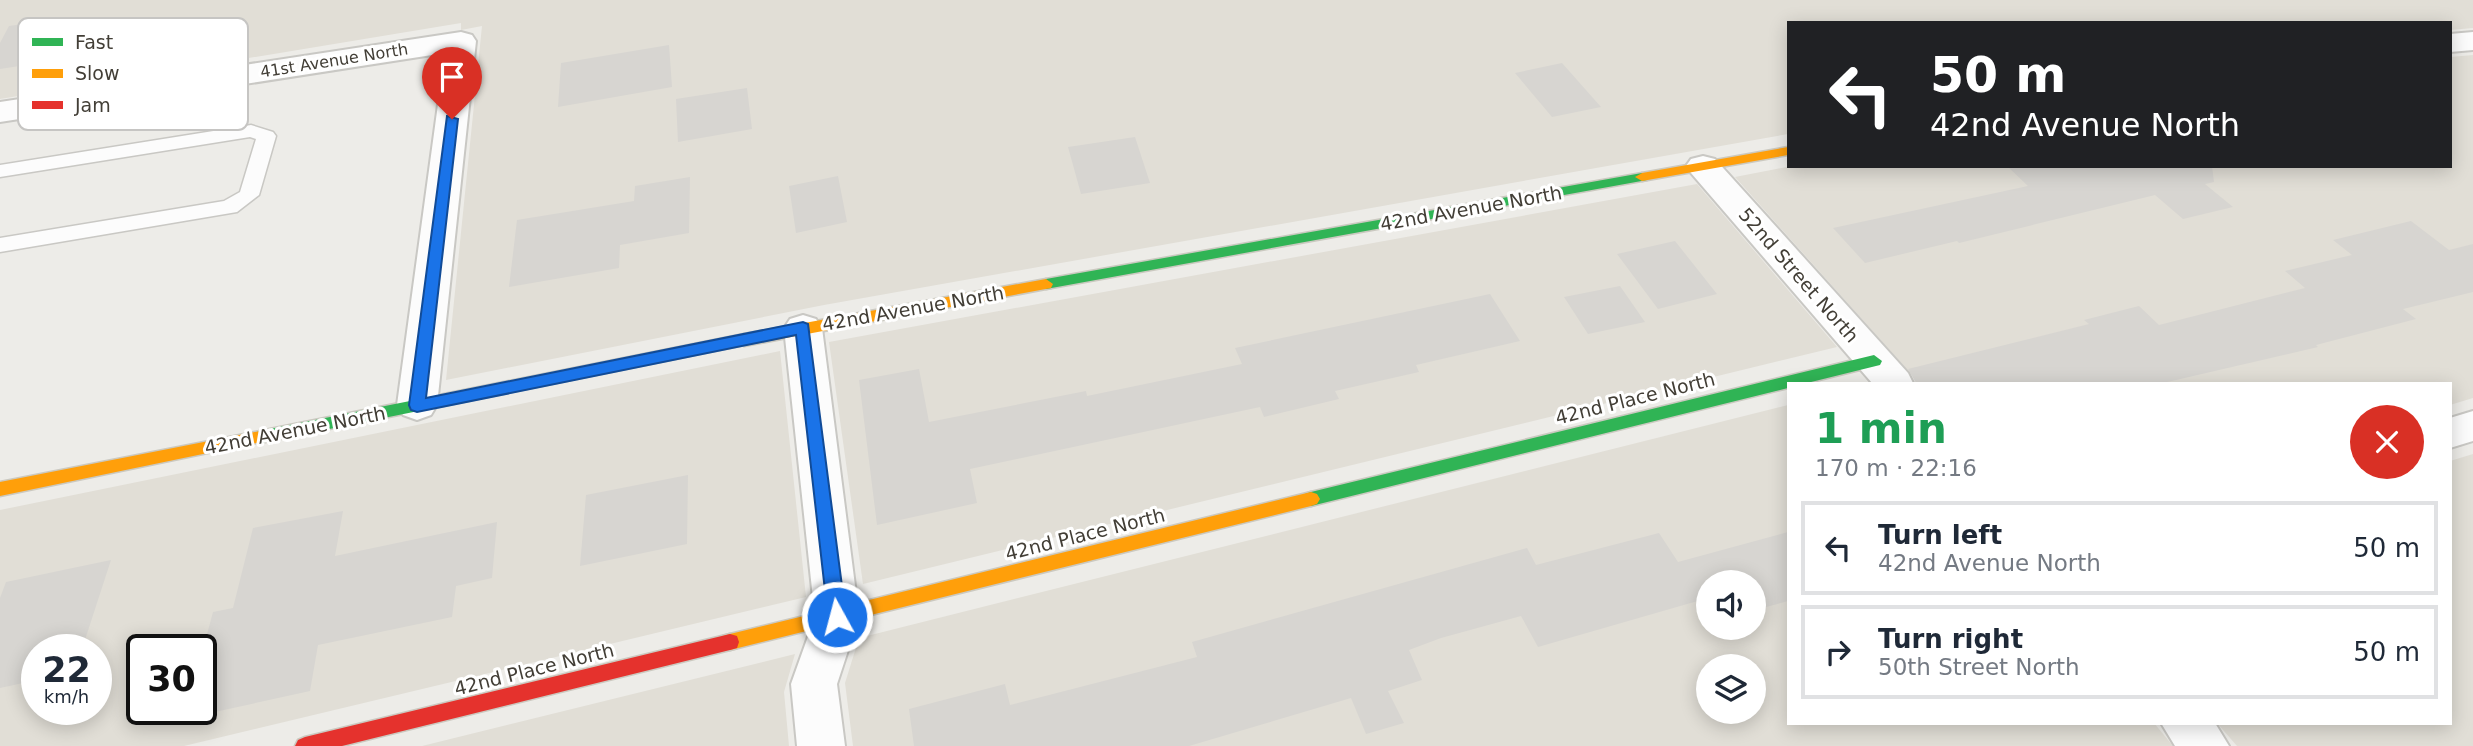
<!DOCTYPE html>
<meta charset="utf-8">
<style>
:root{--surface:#fff;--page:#f2f2f3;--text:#1f2937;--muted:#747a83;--line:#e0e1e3}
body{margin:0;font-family:"DejaVu Sans",sans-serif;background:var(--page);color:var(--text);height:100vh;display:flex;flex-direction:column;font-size:26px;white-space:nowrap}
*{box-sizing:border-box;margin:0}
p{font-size:23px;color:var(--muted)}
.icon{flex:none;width:38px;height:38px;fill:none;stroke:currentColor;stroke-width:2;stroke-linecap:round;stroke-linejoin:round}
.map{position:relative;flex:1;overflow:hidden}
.drawer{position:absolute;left:1787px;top:382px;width:665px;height:343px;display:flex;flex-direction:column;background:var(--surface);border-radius:0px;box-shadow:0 4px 18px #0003}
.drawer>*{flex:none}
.top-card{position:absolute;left:1787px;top:21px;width:665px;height:147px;border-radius:0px;box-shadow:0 4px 18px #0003;background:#202124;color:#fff;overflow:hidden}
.buttons{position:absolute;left:1696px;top:570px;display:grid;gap:14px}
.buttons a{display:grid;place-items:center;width:70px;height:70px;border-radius:50%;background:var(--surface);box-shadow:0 4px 18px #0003;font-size:35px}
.speed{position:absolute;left:21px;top:634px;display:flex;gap:14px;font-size:35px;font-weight:700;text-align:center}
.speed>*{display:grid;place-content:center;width:91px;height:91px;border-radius:50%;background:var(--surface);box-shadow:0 4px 18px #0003;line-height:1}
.speed small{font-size:18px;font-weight:400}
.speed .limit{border:4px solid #111;border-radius:10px;background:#fff;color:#111}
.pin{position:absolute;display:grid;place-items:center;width:60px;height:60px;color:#fff;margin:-72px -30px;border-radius:50% 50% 50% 0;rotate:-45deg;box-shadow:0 0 7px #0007}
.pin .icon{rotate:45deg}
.me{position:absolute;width:77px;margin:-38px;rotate:353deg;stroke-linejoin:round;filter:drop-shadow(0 0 5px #0008)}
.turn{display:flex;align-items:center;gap:24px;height:147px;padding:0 28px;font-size:32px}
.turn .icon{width:91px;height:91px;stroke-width:2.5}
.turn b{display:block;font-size:49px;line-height:60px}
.round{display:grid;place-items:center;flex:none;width:74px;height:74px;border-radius:37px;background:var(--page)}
.head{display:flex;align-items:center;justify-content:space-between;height:119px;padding:0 28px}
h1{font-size:42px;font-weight:700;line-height:52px;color:#1e9e55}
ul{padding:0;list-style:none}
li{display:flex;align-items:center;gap:21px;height:94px;margin:0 14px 10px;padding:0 14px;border:4px solid var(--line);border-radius:0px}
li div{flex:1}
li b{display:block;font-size:26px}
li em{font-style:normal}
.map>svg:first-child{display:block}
.residential{fill:#e1ded6;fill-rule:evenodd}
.building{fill:#d7d5d1}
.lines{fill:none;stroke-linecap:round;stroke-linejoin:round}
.lane-casing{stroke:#c9c8c4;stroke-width:3}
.street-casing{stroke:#c9c8c4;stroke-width:4}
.fast-casing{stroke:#cbc9c0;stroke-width:3}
.slow-casing{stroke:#cbc9c0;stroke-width:3}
.jam-casing{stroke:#cbc9c0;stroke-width:3}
.lane{fill:#fcfcfc;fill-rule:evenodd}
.street{fill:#fcfcfc;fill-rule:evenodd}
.fast{fill:#30b455;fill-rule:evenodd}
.slow{fill:#ff9f0a;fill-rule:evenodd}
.jam{fill:#e5322d;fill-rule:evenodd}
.route{fill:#1a73e8;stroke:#114b97;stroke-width:2}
.labels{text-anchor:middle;stroke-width:6;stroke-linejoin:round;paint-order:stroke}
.far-street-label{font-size:16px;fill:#423e36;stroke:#fff}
.street-label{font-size:19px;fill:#423e36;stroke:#fff}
.key{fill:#fff;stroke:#c6c5c3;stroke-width:2}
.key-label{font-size:19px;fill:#423e36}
</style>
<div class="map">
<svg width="2473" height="746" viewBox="0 0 2473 746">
<rect width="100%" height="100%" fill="#edece8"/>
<path class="residential" d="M0 0H2473V28L2450 30V23H1788V134L824 305 446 380 482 26 461 30V23L0 99Z
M2473 55V398L2450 405V383H1919L1735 177 1792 166H2450V57Z
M1697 184 1837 347 863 584 829 342Z
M780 351 806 597 184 746H0V510ZM37 649H96V709H37ZM142 649H201V709H142Z
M1788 405V723H2154L2173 746H853L845 683 859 638ZM1708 583H1754V628H1708ZM1708 667H1754V712H1708Z
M2473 454V746H2237L2217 723H2450V461Z
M795 654 784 692 789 746H422Z"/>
<path class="building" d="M66 18 45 62 0 69V43L9 26Z
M669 45 672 87 558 107 561 63Z
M1562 63 1601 107 1552 117 1515 73Z
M747 88 752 129 678 142 676 99Z
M1135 137 1150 183 1081 194 1068 147Z
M2007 166H2212L2214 182 2205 184 2233 207 2183 219 2155 195 1959 243 1957 241 1865 263 1833 228 2028 186Z
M838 176 847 222 796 233 789 186Z
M690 177 689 233 620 245 619 268 509 287 517 220 634 201 635 186Z
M2411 221 2449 250 2473 244V292L2403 309 2416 319 2316 345 2318 347 2163 383H1916L1908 369 2089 324 2084 320 2139 306 2159 325 2305 288 2285 271 2352 255 2333 240Z
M1675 241 1717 294 1658 309 1617 254Z
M1620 286 1645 322 1588 334 1564 297Z
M1490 294 1520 341 1416 365 1419 372 1335 391 1339 399 1264 417 1260 407 970 469 977 503 877 525 859 380 919 369 929 422 1086 391 1087 396 1242 364 1235 348Z
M688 475 687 544 580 566 586 495Z
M343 511 335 556 497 522 492 578 456 586 452 617 318 645 310 691 201 715V657L213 612 233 608 253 528Z
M1788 532V601L1755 610 1754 583H1708V598L1538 647 1521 616 1441 638 1409 650 1422 680 1388 691 1404 723 1366 734 1351 698 1189 746H914L909 709 1005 684 1010 705 1197 657 1192 642 1527 548 1536 565 1659 533 1678 562Z
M111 560 82 649H37V680L0 688V598L6 582Z"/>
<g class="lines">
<g class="lane-casing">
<path id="lane" d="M251 125 273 132 276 136 259 195 237 212 0 252V238L224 201 240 192 256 139 250 137 0 177V165Z"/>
</g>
<g class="street-casing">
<path id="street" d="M461 32 472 35 476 41 437 405 431 415 417 420 403 415 397 405 445 53 0 122V102Z
M2473 32V50L2450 52V34Z
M1703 156 1715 159 1908 373 1913 383H1872L1691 173 1686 166 1691 159Z
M803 315 816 319 822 328 859 617 837 684 845 746H797L791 684 815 617 784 328 790 319Z
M2473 411V441L2450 448V418Z
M2161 723H2215L2229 746H2175Z"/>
</g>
<g class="fast-casing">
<path id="fast" d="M1642 173 1649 177 1647 180 1046 289 1039 284 1046 279Z
M744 334 752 340 749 344 260 443 254 441 252 437 254 433 260 431Z
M1874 355 1882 361 1880 365 1807 383H1788V388L1311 506 1305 504 1302 499 1305 494 1311 492Z"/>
</g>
<g class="slow-casing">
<path id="slow" d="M1788 147V155L1642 181 1635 177 1642 173Z
M1046 279 1053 284 1051 288 744 346 736 340 744 334Z
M260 431 266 433 268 437 266 441 0 496V482Z
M1311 492 1317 494 1320 499 1317 504 1311 506 730 650 723 648 721 642 723 636 730 634Z"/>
</g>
<g class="jam-casing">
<path id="jam" d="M730 634 737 636 739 642 737 648 730 650 342 746H295L298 740 305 737Z"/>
</g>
<use href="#lane" class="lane"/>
<use href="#street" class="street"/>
<use href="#fast" class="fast"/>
<use href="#slow" class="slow"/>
<use href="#jam" class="jam"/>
</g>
<path class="route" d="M447 116 458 119 426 398 803 322 808 324 846 617 843 622H830L828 617 796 335 417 412 411 410 409 405Z"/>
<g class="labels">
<g class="far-street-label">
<text transform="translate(334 60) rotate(-9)" y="6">41st Avenue North</text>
</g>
<g class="street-label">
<text transform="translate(1471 208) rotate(-10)" y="7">42nd Avenue North</text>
<text transform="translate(1799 275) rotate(49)" y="7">52nd Street North</text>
<text transform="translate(913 308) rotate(-10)" y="7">42nd Avenue North</text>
<text transform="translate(1635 398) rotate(-14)" y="7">42nd Place North</text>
<text transform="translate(295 430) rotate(-11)" y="7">42nd Avenue North</text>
<text transform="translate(1085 534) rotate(-14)" y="7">42nd Place North</text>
<text transform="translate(534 669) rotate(-14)" y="7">42nd Place North</text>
</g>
</g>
<rect x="18" y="18" width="230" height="112" rx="10" class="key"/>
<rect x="32" y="38" width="31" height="8" fill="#30b455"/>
<rect x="32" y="69" width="31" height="9" fill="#ff9f0a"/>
<rect x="32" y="101" width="31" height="8" fill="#e5322d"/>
<g class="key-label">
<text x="75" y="49">Fast</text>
<text x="75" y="80">Slow</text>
<text x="75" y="112">Jam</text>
</g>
</svg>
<div class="buttons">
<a><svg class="icon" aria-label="sound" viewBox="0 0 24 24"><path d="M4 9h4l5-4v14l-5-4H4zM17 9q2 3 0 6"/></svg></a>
<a><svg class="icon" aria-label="layers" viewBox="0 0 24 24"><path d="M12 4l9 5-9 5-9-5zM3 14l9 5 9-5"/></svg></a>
</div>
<div class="speed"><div>22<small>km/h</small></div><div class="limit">30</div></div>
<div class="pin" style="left:452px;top:119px;background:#d93025"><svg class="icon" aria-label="arrive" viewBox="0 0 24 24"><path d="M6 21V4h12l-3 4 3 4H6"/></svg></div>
<svg class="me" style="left:837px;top:617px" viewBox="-20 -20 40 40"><circle r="17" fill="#1a73e8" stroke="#fff" stroke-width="3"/><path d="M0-11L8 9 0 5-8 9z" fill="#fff"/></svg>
<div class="top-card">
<div class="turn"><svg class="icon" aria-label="left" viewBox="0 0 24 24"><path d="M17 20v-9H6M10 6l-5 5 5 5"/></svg><div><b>50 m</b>42nd Avenue North</div></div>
</div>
<section class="drawer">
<div class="head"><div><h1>1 min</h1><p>170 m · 22:16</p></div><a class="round" style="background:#d93025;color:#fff"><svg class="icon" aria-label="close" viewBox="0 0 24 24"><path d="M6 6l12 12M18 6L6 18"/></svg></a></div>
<ul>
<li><svg class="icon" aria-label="left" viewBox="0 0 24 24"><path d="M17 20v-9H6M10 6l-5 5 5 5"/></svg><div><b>Turn left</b><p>42nd Avenue North</p></div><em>50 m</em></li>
<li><svg class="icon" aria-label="right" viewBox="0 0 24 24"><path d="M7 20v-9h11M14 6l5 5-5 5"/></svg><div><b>Turn right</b><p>50th Street North</p></div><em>50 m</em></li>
</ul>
</section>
</div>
